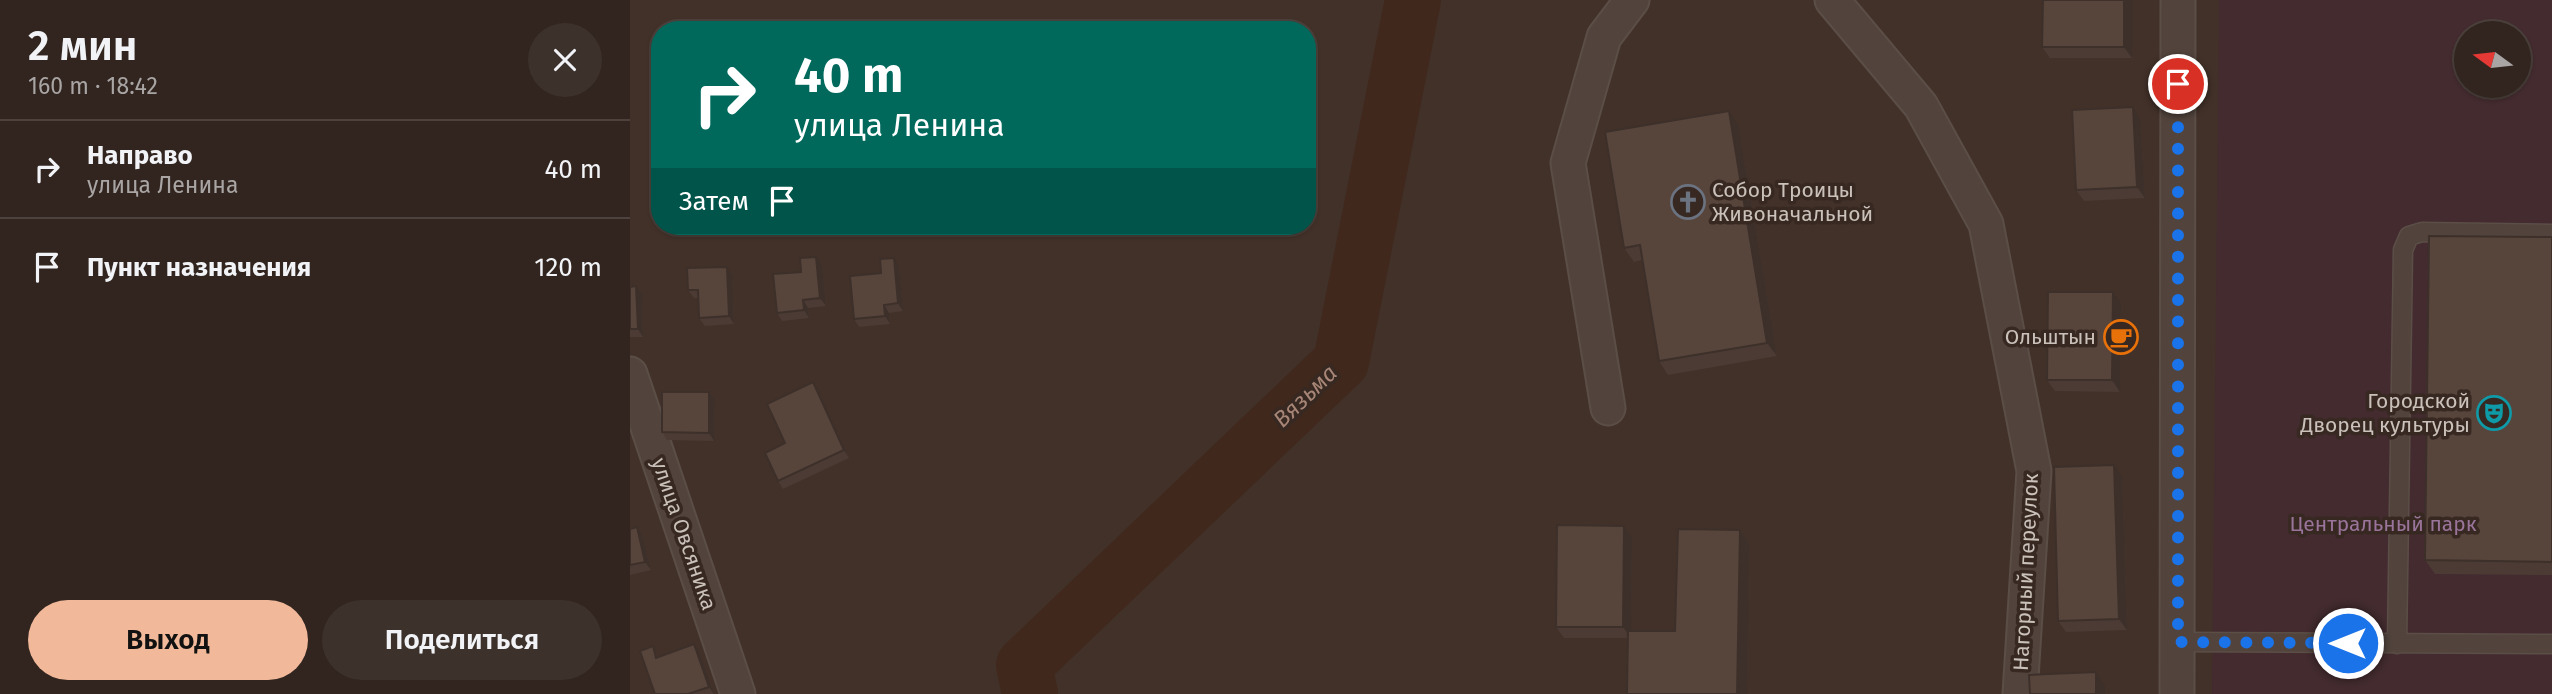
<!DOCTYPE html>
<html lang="ru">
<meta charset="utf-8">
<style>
:root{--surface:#32251f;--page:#3d312c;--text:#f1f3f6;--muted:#a8a5a4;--line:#4d423d;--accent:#f1b99a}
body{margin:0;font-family:"Fira Sans",sans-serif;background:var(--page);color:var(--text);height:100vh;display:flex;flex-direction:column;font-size:26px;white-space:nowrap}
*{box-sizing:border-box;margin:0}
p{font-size:23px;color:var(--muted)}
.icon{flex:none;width:38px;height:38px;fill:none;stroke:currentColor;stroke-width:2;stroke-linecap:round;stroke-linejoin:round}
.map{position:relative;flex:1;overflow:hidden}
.side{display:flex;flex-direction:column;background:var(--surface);width:630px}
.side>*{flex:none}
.top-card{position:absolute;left:21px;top:21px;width:665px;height:214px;border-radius:28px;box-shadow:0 2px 5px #0004,0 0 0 2px var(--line);background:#00695c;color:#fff;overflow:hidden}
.needle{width:46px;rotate:285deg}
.tools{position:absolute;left:1824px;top:21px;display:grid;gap:14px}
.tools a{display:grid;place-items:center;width:77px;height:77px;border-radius:50%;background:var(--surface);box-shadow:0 2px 5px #0004,0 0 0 2px var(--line);font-size:35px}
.pin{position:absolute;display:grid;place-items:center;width:60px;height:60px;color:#fff;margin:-30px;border:4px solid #fff;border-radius:50%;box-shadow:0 2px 7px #0007}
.me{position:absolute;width:77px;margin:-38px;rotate:270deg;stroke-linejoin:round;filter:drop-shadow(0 0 5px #0008)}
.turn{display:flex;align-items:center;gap:24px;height:147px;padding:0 28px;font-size:32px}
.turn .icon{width:91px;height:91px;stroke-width:2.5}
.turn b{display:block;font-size:49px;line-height:60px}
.then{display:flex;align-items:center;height:66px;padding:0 28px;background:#0003;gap:14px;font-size:26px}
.round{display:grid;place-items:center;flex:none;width:74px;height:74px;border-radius:37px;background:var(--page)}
.summary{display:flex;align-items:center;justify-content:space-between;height:119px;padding:0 28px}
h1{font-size:42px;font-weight:600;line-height:52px}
.primary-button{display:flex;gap:14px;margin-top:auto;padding:14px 28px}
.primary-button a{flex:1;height:80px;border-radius:42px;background:var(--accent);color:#111;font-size:28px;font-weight:600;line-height:80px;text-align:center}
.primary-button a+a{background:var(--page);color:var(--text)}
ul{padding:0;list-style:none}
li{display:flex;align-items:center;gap:21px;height:98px;padding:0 28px;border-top:2px solid var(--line)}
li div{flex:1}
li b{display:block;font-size:26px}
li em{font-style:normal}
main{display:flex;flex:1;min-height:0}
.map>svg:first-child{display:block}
.green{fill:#432b2f;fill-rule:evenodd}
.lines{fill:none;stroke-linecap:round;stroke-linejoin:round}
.river{stroke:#40281c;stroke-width:56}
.lane-casing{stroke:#5b4e47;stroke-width:21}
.street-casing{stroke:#5b4e47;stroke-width:37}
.lane{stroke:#52443d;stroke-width:18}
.street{stroke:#52443d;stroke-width:33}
.wall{fill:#4b3b34}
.shaded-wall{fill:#3d302a}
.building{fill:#57453c;stroke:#3d302a;stroke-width:2}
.route{stroke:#1a73e8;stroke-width:12;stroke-dasharray:0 21.6}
.labels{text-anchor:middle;stroke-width:7;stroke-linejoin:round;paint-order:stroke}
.poi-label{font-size:21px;fill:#cbc1bb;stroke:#372922;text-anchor:end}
.park-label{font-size:21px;fill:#9a749a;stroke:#372922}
.street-label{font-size:21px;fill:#cbc1bb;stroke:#372922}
.water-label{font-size:23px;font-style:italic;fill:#a78677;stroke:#372922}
</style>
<main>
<section class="side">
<div class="summary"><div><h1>2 мин</h1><p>160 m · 18:42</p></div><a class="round"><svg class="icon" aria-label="close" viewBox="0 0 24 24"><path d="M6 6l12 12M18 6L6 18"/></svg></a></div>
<ul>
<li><svg class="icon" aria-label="right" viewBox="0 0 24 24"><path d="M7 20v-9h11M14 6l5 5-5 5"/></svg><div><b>Направо</b><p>улица Ленина</p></div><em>40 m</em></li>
<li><svg class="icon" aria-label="arrive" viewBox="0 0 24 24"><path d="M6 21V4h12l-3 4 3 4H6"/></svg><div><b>Пункт назначения</b></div><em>120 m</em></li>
</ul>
<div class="primary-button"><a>Выход</a><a>Поделиться</a></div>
</section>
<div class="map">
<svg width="1922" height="694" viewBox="0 0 1922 694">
<rect width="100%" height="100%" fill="#423129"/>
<path class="green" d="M1589 0H1922V694H1582ZM1836 33H1888V86H1836Z"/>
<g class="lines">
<path class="river" d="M400 694 394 665 711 362 783 0"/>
<g class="lane-casing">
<path id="lane" d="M1547 642 1922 644
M1767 644 1773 250 1779 236 1792 232 1922 234"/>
</g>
<g class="street-casing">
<path id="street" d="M1202 0 1291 106 1356 224 1404 471 1390 694
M0 374 108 694
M978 408 938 163 974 37 1002 0
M1547 694 1548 0"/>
</g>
<use href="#lane" class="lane"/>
<use href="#street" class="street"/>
</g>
<path class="wall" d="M1502 0V58H1420L1412 47Z
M1510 119 1515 198 1454 201 1446 190Z
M1108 125 1147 356 1038 375 1029 361 1012 260 1004 262 994 248Z
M1922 237V575L1805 574 1795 560Z
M186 257 192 265 196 306 178 308 179 318 152 321 147 313 171 272Z
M269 266 273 311 259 313 260 324 229 327 224 319 251 273Z
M97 267 102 275 104 324 75 326 69 318 68 298H64L58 290Z
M6 286 12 294 13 337H0V287Z
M1491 304 1490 392 1425 391 1417 380Z
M183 382 188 390 219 458 153 489 148 481 155 443Z
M79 392 85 400 84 441 37 440 32 432Z
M1492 476 1497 630 1436 632 1428 621Z
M994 526 1002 537 1001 631H1045L1110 530 1119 544 1117 694H997L998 638H934L926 627Z
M7 527 12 535 21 570 0 575V529Z
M64 644 69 652 84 694H25L29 654V657Z"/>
<path class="shaded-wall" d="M1494 0H1502V58L1494 47Z
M1503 107 1510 119 1515 198 1507 187Z
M1099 111 1108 125 1147 356 1137 343Z
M186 257 192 265 196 306 190 298Z
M264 258 269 266 273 311 268 303Z
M97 267 102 275 104 324 99 316Z
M6 286 12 294 13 337 8 329Z
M1483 292 1491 304 1490 392 1482 380Z
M173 300 178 308 179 318 174 310Z
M254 305 259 313 260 324 255 316Z
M183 382 188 390 219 458 214 450Z
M79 392 85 400 84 441 79 433Z
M1484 465 1492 476 1497 630 1489 619Z
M994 526 1002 537 1001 638 993 627Z
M7 527 12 535 21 570 15 562Z
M1110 530 1119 544 1117 694H1107Z
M64 644 69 652 84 694 79 687Z
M1466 672 1475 686V694H1466Z"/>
<path class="building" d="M1413 0H1494V47H1412Z
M1503 107 1507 187 1446 190 1442 110Z
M1099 111 1137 343 1029 361 1010 245 994 248 975 132Z
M1799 236 1922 237V562L1795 560Z
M186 257 190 298 173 300 174 310 147 313 143 274 171 272 170 258Z
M264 258 268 303 254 305 255 316 224 319 220 276 251 273 250 259Z
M97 267 99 316 69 318 68 290H58L57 268Z
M6 286 8 329H0V287Z
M1418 292H1483L1482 380H1417Z
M183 382 214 450 148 481 135 453 155 443 137 404Z
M32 392H79V433L32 432Z
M1484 465 1489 619 1428 621 1424 467Z
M927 525 994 526 993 627H926Z
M7 527 15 562 0 565V529Z
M1048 529 1110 530 1107 694H997L998 631H1045Z
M64 644 79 687 58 694H25L10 651 23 646 26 658Z
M1466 672V694H1400L1399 675Z"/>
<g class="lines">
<path class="route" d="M1548 84V642L1718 643"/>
</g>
<defs>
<g id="church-ring" transform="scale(1.75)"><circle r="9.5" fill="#372922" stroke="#6b7280" stroke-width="1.5"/><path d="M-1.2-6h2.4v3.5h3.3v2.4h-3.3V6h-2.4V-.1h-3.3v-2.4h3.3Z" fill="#6b7280"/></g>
<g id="cafe-ring" transform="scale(1.75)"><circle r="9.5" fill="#372922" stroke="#e8710a" stroke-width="1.5"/><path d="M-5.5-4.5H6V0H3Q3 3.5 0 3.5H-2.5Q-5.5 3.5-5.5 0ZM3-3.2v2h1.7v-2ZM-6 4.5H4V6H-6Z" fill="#e8710a"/></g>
<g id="theatre-ring" transform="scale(1.75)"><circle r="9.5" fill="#372922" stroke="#0f9aa8" stroke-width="1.5"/><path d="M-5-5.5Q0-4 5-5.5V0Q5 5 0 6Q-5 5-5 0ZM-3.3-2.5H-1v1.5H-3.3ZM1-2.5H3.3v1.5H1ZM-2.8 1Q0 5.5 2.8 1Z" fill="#0f9aa8"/></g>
</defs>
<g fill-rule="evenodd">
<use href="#church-ring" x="1058" y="202"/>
<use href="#cafe-ring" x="1491" y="337"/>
<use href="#theatre-ring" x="1864" y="413"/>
</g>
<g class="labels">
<g class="poi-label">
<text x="1082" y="197" text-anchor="start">Собор Троицы<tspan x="1082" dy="24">Живоначальной</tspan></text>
<text x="1466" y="344">Ольштын</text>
<text x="1840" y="408">Городской<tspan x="1840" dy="24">Дворец культуры</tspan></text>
</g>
<g class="park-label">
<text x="1753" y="531">Центральный парк</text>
</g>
<g class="street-label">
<text transform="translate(54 534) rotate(71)" y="7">улица Овсяника</text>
<text transform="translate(1396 572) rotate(-87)" y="7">Нагорный переулок</text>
</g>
<g class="water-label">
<text transform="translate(675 396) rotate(-44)" y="8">Вязьма</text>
</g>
</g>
</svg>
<div class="tools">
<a><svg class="needle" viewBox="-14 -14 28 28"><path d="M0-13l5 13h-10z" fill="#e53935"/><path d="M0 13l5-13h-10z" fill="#a8a5a4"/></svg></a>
</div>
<div class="pin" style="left:1548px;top:84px;background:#d93025"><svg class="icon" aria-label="arrive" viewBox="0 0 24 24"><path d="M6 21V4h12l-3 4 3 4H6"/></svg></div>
<svg class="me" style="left:1718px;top:643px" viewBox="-20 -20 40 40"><circle r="17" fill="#1a73e8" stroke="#fff" stroke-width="3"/><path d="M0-11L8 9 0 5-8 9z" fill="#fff"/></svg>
<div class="top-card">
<div class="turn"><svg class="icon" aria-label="right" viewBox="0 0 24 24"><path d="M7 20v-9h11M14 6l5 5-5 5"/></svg><div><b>40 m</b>улица Ленина</div></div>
<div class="then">Затем<svg class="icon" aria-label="arrive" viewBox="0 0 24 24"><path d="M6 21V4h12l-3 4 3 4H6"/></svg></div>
</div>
</div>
</main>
